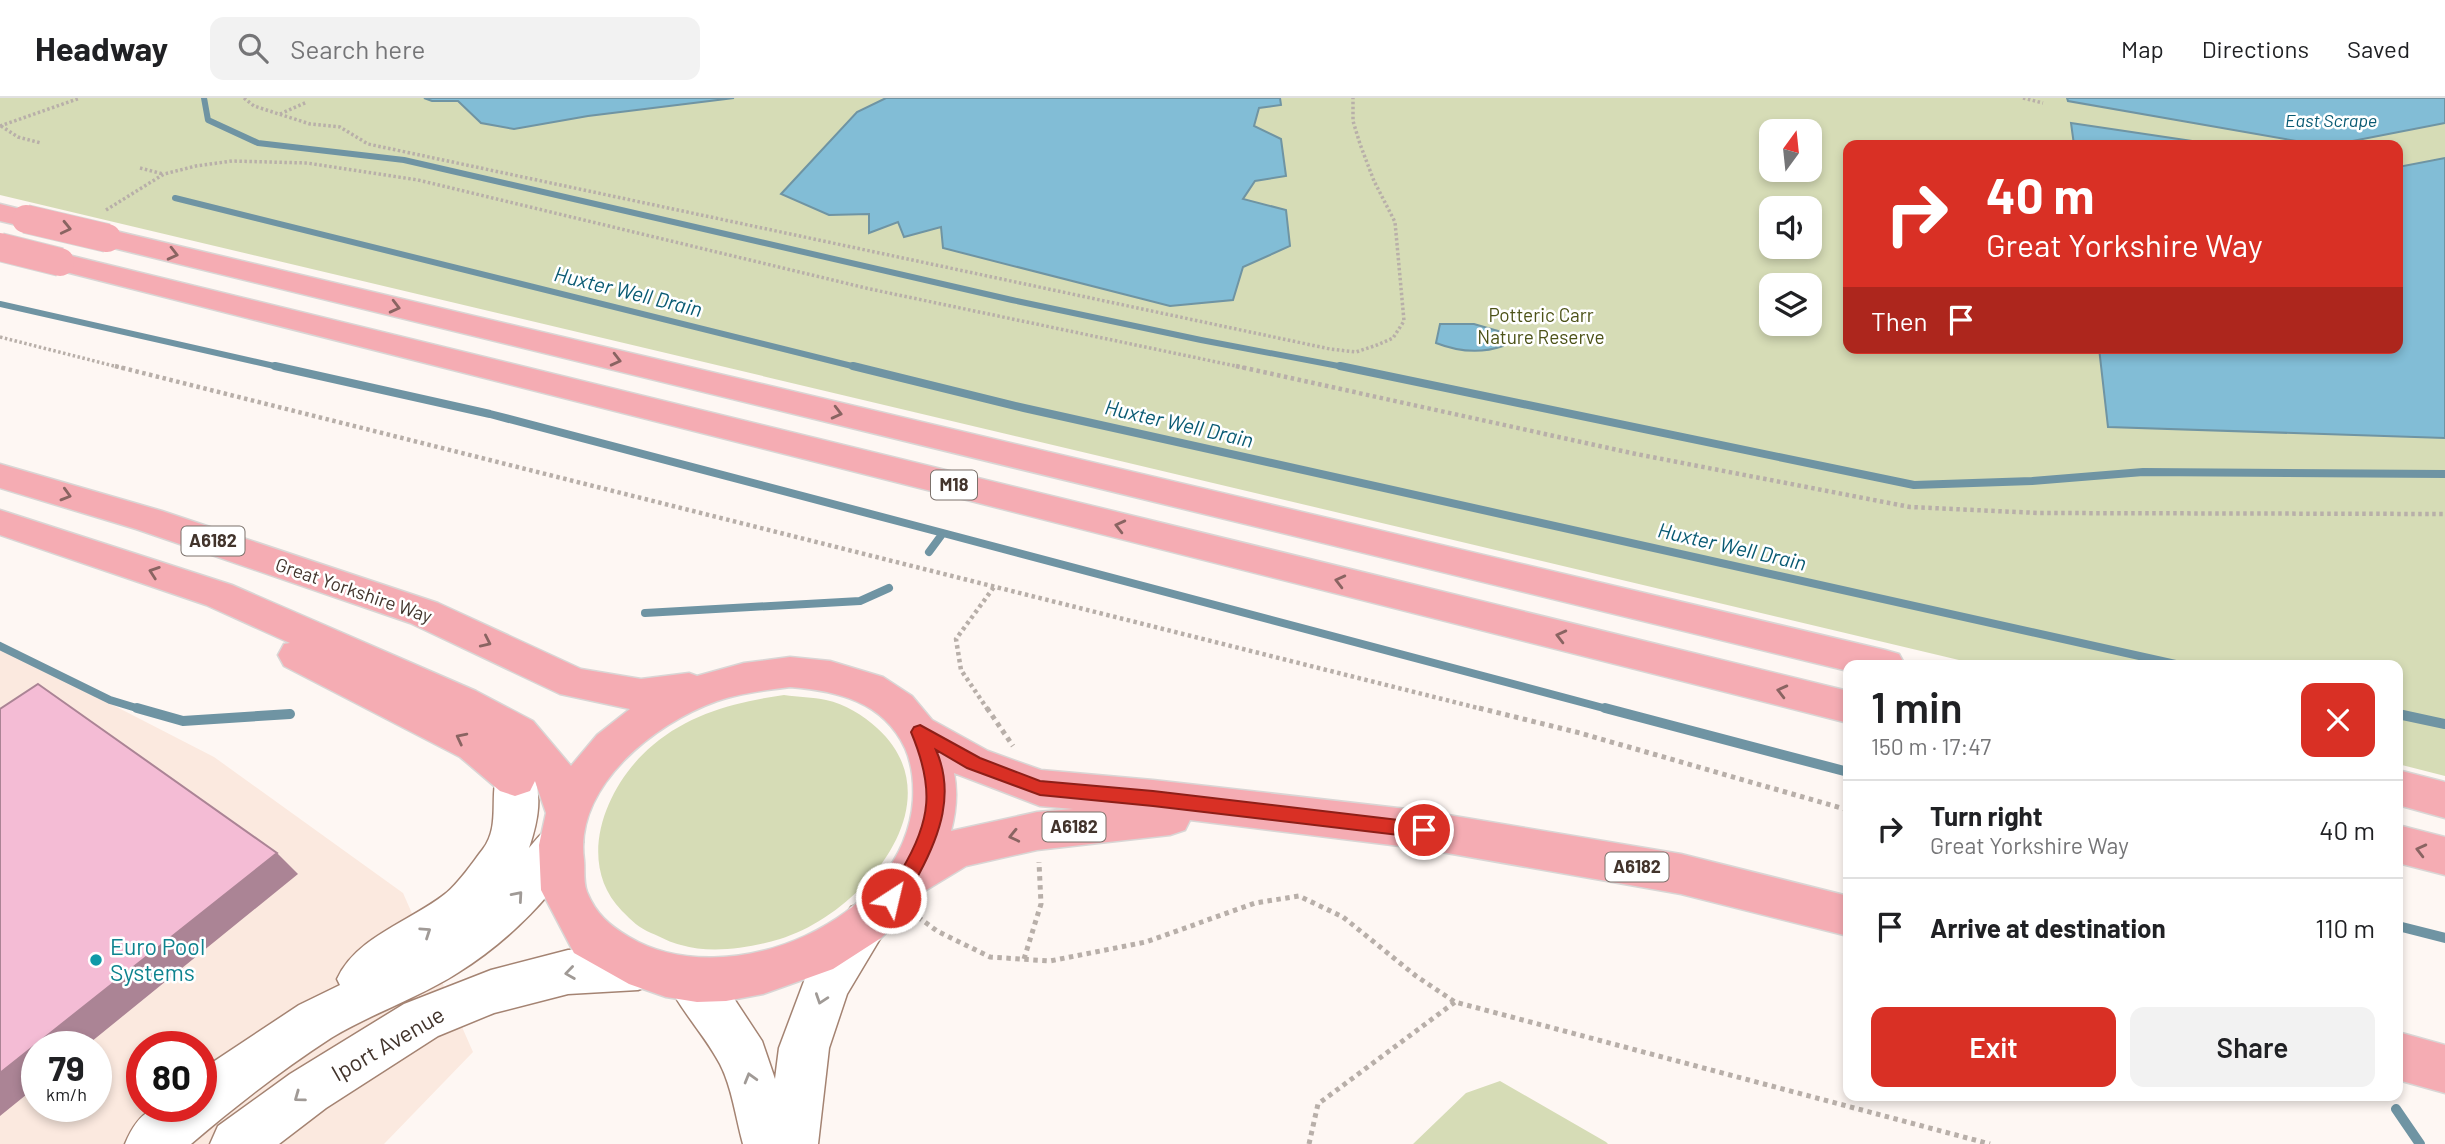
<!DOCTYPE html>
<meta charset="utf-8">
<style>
:root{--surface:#fff;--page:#f2f2f2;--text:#202124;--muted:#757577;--line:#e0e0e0;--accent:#d93025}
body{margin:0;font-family:Barlow,sans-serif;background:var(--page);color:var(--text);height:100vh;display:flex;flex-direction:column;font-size:26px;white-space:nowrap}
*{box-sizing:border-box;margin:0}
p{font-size:23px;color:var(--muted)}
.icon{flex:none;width:38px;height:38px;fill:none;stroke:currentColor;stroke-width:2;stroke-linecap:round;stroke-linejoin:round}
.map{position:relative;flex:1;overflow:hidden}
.drawer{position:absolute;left:1843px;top:562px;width:560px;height:441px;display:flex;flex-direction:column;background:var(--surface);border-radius:14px;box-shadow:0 4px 10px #0003}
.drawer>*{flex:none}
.banner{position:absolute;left:1843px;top:42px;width:560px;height:214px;border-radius:14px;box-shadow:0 4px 10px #0003;background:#d93025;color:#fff;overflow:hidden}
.needle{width:46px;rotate:15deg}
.controls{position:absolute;left:1759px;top:21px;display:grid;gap:14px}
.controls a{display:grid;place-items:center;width:63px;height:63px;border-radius:14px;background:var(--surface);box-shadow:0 4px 10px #0003;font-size:35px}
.speed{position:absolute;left:21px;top:933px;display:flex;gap:14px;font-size:35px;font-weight:700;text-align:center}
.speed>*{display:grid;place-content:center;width:91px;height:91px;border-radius:50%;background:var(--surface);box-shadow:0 4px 10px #0003;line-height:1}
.speed small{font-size:18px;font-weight:400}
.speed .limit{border:10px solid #d22;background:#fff;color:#111}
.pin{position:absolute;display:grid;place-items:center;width:60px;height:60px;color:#fff;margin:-30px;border:4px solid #fff;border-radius:50%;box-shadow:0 2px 7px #0007}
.me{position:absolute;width:77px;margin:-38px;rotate:35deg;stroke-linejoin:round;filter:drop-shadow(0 0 5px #0008)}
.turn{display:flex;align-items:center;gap:24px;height:147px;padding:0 28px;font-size:32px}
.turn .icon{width:91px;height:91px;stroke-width:2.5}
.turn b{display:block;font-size:49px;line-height:60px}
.then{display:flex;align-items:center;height:66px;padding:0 28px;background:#0003;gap:14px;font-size:26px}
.round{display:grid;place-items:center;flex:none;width:74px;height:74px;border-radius:14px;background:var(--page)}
.summary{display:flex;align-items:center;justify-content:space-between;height:119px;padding:0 28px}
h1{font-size:42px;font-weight:600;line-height:52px}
.action{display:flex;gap:14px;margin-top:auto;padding:14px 28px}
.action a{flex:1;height:80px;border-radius:14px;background:var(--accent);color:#fff;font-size:28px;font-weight:600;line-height:80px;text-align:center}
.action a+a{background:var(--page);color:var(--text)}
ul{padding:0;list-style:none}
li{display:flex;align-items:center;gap:21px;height:98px;padding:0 28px;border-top:2px solid var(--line)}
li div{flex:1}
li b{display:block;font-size:26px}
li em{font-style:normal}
header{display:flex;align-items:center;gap:42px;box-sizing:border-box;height:98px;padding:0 35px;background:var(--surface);border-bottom:2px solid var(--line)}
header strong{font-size:33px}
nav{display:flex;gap:38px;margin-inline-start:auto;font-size:24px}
.search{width:490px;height:63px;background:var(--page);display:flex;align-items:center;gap:18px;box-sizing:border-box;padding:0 24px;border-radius:14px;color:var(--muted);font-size:26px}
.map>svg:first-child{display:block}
.built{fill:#fbe9df;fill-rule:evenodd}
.green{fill:#d6dcb6;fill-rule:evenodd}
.water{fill:#82bdd6;stroke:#6f94a3;stroke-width:2}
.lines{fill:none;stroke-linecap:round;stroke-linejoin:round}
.stream-far2{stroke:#6f94a3;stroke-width:6}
.stream-far1{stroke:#6f94a3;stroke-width:8}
.stream{stroke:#6f94a3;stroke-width:10}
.minor-casing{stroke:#a48372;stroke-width:3}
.highway-casing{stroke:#d9d6d5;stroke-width:3}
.path-far2{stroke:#b8afa9;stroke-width:3.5;stroke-dasharray:2.5 2.5;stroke-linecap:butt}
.path-far1{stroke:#b8afa9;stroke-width:4.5;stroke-dasharray:3.5 3.5;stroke-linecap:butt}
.path{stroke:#b8afa9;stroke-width:5;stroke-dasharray:4.5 4.5;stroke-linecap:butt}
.minor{fill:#fff;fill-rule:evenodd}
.highway{fill:#f5acb3;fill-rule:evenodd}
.highway-bridge-casing{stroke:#d9d6d5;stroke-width:30;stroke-linecap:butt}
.highway-bridge{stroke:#f5acb3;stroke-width:28}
.shaded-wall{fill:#ab8495}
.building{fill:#f4bcd5;stroke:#ab8495;stroke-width:2}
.oneway{stroke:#8a6462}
.oneway2{stroke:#a09a96}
.route{fill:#d93025;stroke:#8d1f18;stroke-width:2}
.culture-dot{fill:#0f9aa8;stroke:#fff;stroke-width:2.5}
.labels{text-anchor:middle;stroke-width:5;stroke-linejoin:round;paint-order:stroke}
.far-water-label{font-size:18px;font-style:italic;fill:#095a73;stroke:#fff}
.shield{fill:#fff;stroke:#7b716b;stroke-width:2}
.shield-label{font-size:18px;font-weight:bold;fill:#42342c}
.park-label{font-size:19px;fill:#4c5217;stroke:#fff}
.street-label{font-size:19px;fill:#42342c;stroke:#fff}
.water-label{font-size:21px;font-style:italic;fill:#095a73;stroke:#fff}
.near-culture-label{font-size:23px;fill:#0d838f;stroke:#fff;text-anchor:start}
.near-street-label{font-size:23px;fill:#42342c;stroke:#fff}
</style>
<header>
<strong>Headway</strong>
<div class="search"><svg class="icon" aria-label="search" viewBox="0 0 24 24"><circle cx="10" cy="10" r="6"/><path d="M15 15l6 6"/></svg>Search here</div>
<nav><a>Map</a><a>Directions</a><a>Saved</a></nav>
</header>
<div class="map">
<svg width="2445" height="1046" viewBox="0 0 2445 1046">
<rect width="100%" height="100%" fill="#fef7f3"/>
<path class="built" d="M0 549 214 659 403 795 473 954 384 1046H0ZM37 948H96V1008H37ZM142 948H201V1008H142Z"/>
<path class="green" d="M0 0H2445V678L2398 666V567H1980L0 97ZM1771 33H1810V72H1771ZM1848 47H2398V250H1848ZM1771 110H1810V149H1771ZM1771 187H1810V226H1771Z
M784 597C798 599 813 599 826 602 845 606 863 617 877 630 959 704 860 817 780 841 750 850 711 856 681 847 671 845 661 839 651 835 639 830 632 823 622 813 574 764 606 686 653 647 691 615 736 604 784 597Z
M1500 983 1606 1044 1608 1046H1413L1466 995Z"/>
<path class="water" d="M424 0H734L588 18 514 31 481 25 458 3H432Z
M886 0H1280L1281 7 1259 10 1254 28 1281 41 1286 78 1255 83 1243 101 1286 112 1290 148 1243 169 1233 202 1170 208 943 150 941 129 904 139 898 124 869 135V116L829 117 781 96 857 14Z
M2067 0H2445V25L2332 47H2319L2068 3Z
M2071 25 2219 47H2074Z
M2445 60V340L2108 329 2099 250H2398V69Z
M1440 226H1474L1505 235 1503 248C1480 256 1459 254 1436 245Z"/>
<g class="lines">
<path class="stream-far2" d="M204 0 208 22 258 45 404 62 1012 202 1201 242 1349 270
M175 100 860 270
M0 206 283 270"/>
<path class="stream-far1" d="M275 268 490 316 943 435
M853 268 1024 310 2180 567
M1340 268 1914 387 2032 383 2143 374 2445 376
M929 454 943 435 1611 612
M645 515 860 503 889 490
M0 548 110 602 143 612"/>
<path class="stream" d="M137 610 183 623 290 616
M1605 610 1848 674
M2398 616 2445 626
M2398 828 2445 840
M2396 1011 2420 1046"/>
<g class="minor-casing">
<path id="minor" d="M515 664 530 669C544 695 538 723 529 750 545 731 551 722 577 731L583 744C559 794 507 844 459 874 419 900 372 915 331 940 282 972 235 1008 191 1046H125C143 1003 161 1008 201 1008V972L299 907 340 887 337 881C356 839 411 823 445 796 459 785 472 765 483 751 502 726 487 694 500 669Z
M867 803 883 809 890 824 847 896 829 950 818 1046H743C736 1021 732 989 720 966 704 936 680 912 666 882L673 866 690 860 707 866 733 899 762 943 775 981 779 950 809 870 851 809Z
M638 848 655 855 662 870 655 885 638 892 568 896 494 915 438 938 326 1010 279 1046H210L218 1028 290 976 404 906 491 872 568 852Z"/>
</g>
<g class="highway-casing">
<path id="highway" d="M0 106 36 115 40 121 36 127 26 129 0 123Z
M107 131 1885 552 1899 556 1905 567H1848V573L97 146 93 140 97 134Z
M60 155 1848 593V625L50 170 45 164 50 158Z
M0 366 162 413 438 505 581 571 641 581 689 575 697 578 744 565 790 559 830 563 883 579 912 598 932 622 988 653 1041 672 1153 682 1424 713 1681 756 1848 798V838L1681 796 1424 751 1190 722 1185 732 1170 737 1037 752 966 768 923 794 908 814 881 840 833 871 763 896 726 903 697 904 666 899 629 886 574 855 541 792 539 747 546 715 535 683 530 693 515 698 500 693 460 659 284 568 278 557 284 546 290 545 206 507 0 437V412L232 487 476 593 533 623 571 668 597 637 630 611 560 596 410 525 136 431 0 390ZM790 589C837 593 883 603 905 650 912 666 914 684 913 702 905 823 728 898 629 839 609 827 596 816 587 794 583 784 585 772 584 762 574 688 655 625 717 603 740 595 766 592 790 589ZM954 675 1040 708 1073 711 1037 714 951 733C956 714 958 695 954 675Z
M2398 672 2445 684V720L2398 707Z
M2398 727 2445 739V777L2398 765Z
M2398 934 2445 947V995L2398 982Z"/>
</g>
<path class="path-far2" d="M244 0 254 8 310 26 340 29 368 46 1330 251 1356 254 1377 247 1393 240 1404 223 1395 124 1374 83 1360 46 1353 23V0
M2023 0 2043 5
M280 16 307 4
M0 28 80 0
M1 28 18 39 41 45
M140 70 163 76
M106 112 164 76 196 68 232 63 307 65 418 82 870 191 1245 270
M0 239 122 270"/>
<path class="path-far1" d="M115 268 1486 612
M1236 268 1636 356 1910 409 2038 415 2445 416
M988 612 961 572 956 541 994 489"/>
<path class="path" d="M987 610 1013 648
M1479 610 1580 635 1848 712
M918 819 937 833 990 859 1050 863 1146 844 1255 805 1299 798 1343 819 1416 878 1455 904 1990 1046
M1024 861 1041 806 1039 764
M1309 1046 1318 1006 1455 904"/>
<use href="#minor" class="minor"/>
<use href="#highway" class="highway"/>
<g class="highway-bridge-casing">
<path id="highway-bridge" d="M26 121 107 140
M0 149 60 164"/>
</g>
<use href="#highway-bridge" class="highway-bridge"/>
</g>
<path class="shaded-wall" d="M277 755 298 776 86 948H37V988L0 1018V975Z"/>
<path class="building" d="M38 586 277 755 0 975V611Z"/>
<defs><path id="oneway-chevron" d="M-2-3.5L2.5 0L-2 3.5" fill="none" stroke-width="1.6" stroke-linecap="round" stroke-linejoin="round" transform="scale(1.75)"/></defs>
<g class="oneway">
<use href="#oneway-chevron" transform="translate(66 130) rotate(13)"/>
<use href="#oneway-chevron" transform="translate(173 156) rotate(14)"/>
<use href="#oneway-chevron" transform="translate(395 209) rotate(14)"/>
<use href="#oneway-chevron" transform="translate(616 262) rotate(14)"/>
<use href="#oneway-chevron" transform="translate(837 315) rotate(14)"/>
<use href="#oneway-chevron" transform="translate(66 397) rotate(16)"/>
<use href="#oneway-chevron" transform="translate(1120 428) rotate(-166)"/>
<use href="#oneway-chevron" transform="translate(154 474) rotate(-161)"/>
<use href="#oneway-chevron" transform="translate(1340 483) rotate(-166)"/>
<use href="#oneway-chevron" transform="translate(1561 538) rotate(-166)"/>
<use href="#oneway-chevron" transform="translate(486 544) rotate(25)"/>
<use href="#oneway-chevron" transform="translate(1782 593) rotate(-166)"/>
<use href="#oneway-chevron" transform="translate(461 640) rotate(-153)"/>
<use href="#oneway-chevron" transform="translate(1014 738) rotate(167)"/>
<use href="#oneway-chevron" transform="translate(2421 752) rotate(-166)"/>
</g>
<g class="oneway2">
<use href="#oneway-chevron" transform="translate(518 798) rotate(-49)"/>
<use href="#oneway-chevron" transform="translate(426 834) rotate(-34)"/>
<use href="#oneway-chevron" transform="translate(570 875) rotate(172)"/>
<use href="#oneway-chevron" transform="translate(821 901) rotate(109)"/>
<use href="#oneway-chevron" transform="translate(750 980) rotate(-106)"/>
<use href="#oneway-chevron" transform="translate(299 999) rotate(144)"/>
</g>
<path class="route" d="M920 627 980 660 1040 683 1153 693 1424 725 1430 727 1433 732 1430 738 1424 740 1153 708 1040 697 967 670 936 652C955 695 940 737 919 776 913 788 904 803 891 808L885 806 882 800C887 790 895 783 901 773 932 722 934 689 911 634L914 629Z"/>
<circle class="culture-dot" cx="96" cy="862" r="7"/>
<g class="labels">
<g class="far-water-label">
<text x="2331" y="29">East Scrape</text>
</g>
<g class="shield">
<rect x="931" y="372.5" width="46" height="29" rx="5"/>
<rect x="181.5" y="428.5" width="63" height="29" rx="5"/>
<rect x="1042.5" y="714.5" width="63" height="29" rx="5"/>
<rect x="1605.5" y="754.5" width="63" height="29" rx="5"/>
</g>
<g class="shield-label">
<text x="954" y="393">M18</text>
<text x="213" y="449">A6182</text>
<text x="1074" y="735">A6182</text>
<text x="1637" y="775">A6182</text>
</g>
<g class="park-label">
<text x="1541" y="224">Potteric Carr<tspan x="1541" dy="22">Nature Reserve</tspan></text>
</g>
<g class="street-label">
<text transform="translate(354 492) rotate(19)" y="7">Great Yorkshire Way</text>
</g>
<g class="water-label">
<text transform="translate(628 194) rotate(14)" y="7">Huxter Well Drain</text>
<text transform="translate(1179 326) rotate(13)" y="7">Huxter Well Drain</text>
<text transform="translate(1732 449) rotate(13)" y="7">Huxter Well Drain</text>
</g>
<g class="near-culture-label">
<text x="110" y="857">Euro Pool<tspan x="110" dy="26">Systems</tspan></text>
</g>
<g class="near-street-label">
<text transform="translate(388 946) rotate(-30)" y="8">Iport Avenue</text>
</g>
</g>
</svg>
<div class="controls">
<a><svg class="needle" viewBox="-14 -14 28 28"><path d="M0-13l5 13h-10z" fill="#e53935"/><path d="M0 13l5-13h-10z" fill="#757577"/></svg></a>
<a><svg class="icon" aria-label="sound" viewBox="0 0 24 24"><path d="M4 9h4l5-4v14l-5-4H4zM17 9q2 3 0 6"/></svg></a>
<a><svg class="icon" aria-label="layers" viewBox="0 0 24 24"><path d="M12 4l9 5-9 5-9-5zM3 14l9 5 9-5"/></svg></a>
</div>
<div class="speed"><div>79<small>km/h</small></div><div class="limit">80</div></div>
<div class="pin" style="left:1424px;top:732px;background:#d93025"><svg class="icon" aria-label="arrive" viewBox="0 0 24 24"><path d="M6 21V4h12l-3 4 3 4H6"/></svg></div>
<svg class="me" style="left:891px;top:800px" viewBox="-20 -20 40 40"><circle r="17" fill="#d93025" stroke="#fff" stroke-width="3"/><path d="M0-11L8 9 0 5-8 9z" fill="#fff"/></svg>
<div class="banner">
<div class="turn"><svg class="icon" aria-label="right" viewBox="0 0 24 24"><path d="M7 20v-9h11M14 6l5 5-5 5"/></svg><div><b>40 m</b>Great Yorkshire Way</div></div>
<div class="then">Then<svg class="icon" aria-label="arrive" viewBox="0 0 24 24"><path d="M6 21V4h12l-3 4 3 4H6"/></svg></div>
</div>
<section class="drawer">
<div class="summary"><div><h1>1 min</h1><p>150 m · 17:47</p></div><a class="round" style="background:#d93025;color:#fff"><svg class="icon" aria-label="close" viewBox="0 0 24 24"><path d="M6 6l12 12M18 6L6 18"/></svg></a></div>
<ul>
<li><svg class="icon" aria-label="right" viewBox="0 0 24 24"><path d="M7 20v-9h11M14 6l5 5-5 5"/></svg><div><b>Turn right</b><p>Great Yorkshire Way</p></div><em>40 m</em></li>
<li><svg class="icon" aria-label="arrive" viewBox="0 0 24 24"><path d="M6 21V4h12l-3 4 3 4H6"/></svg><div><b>Arrive at destination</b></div><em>110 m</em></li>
</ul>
<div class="action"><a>Exit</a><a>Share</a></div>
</section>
</div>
